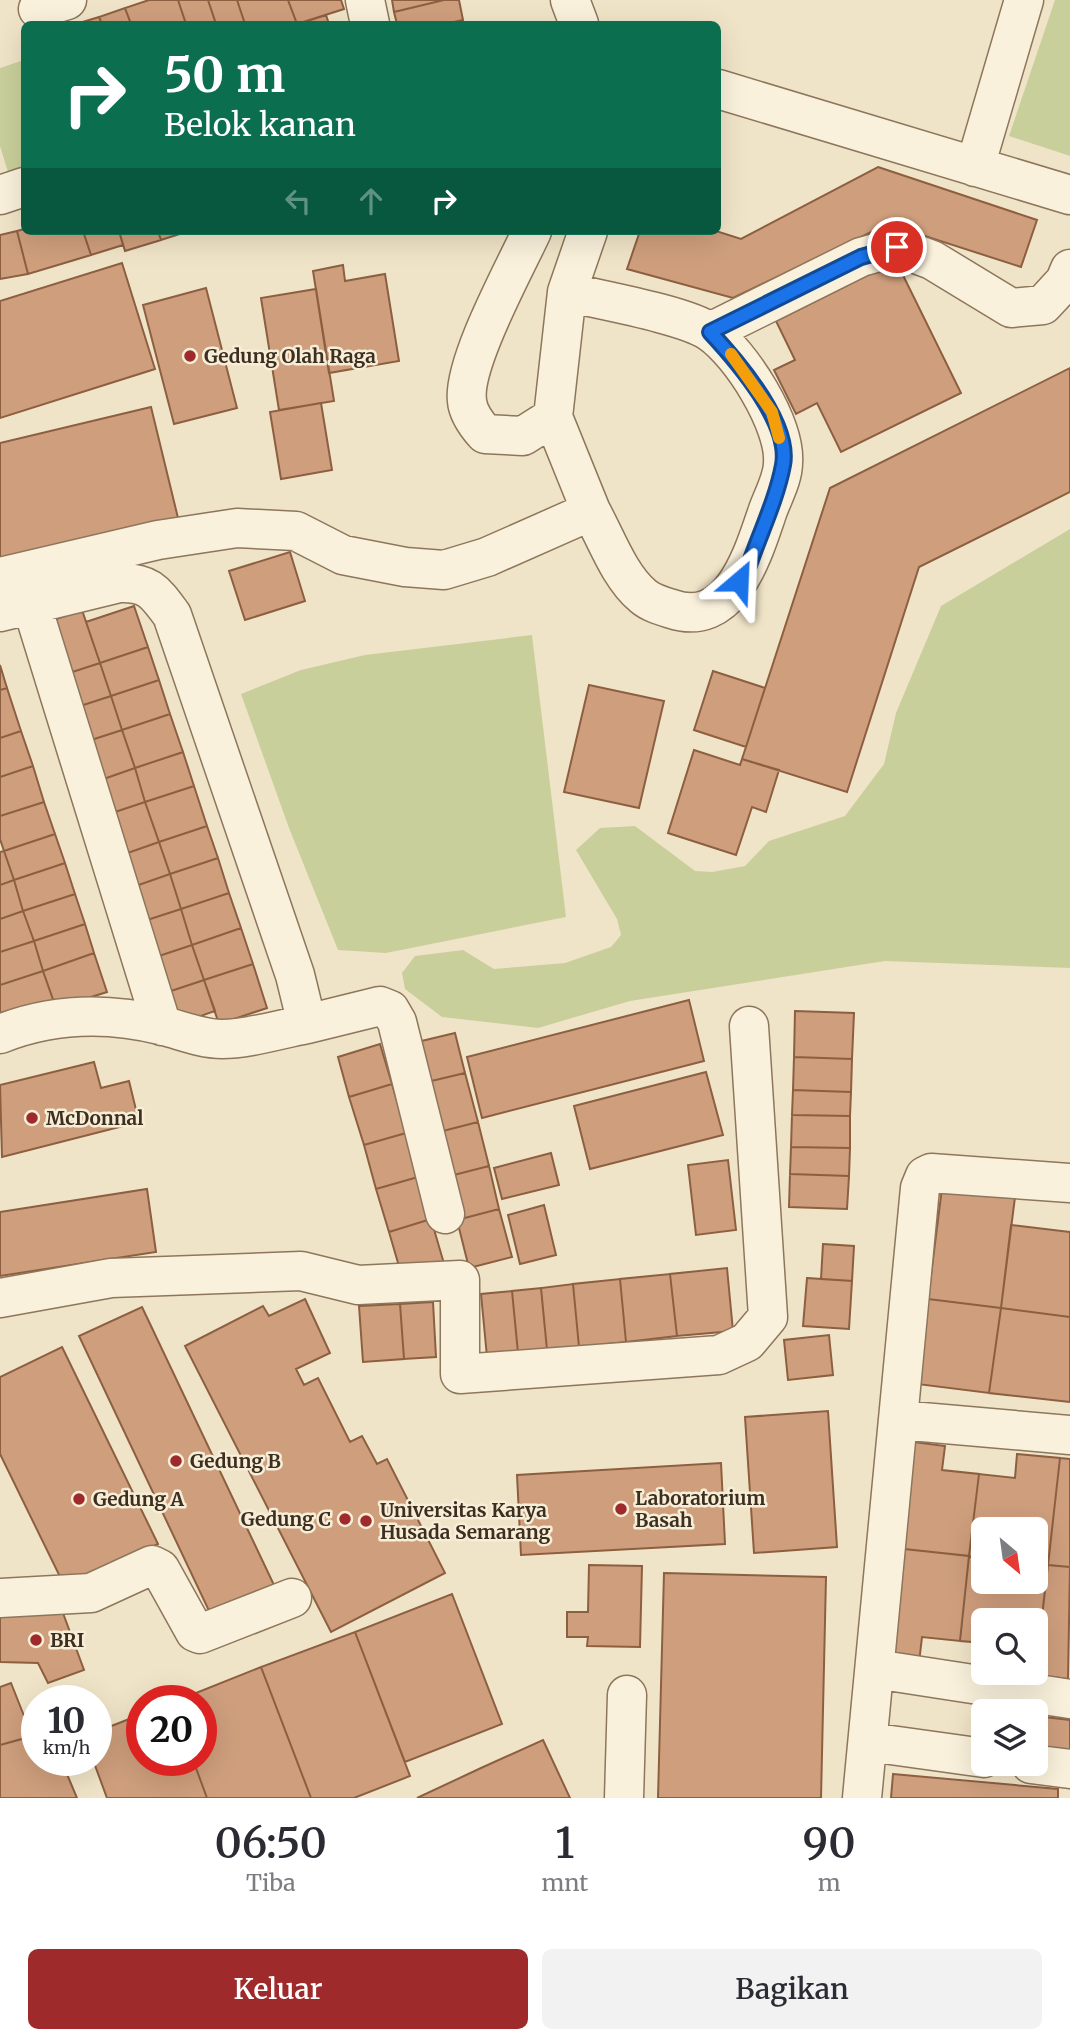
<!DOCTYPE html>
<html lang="id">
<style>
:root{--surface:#fff;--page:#f2f2f3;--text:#2b2b33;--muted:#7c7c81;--accent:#9e2a2b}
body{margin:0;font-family:Merriweather,serif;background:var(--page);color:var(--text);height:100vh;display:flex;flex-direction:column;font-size:26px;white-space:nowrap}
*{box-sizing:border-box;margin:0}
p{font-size:23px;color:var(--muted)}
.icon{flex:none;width:38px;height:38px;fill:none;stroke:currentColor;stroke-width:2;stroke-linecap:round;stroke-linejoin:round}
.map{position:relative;height:1798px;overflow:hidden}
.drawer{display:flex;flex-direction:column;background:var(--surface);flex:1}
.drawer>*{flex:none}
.hud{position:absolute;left:21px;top:21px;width:700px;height:214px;border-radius:10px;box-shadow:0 7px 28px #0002;background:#0b6e4f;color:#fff;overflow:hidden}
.needle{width:46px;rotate:151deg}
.fabs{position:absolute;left:971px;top:1517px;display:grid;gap:14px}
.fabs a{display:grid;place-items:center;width:77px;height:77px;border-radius:10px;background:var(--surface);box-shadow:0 7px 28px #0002;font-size:35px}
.speed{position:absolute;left:21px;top:1685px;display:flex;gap:14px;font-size:35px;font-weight:700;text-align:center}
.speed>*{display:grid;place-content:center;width:91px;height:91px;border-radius:50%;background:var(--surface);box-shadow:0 7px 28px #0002;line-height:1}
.speed small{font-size:18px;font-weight:400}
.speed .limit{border:10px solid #d22;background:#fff;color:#111}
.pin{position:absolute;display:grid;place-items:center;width:60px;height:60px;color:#fff;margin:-30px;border:4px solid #fff;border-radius:50%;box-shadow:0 2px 7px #0007}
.me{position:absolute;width:77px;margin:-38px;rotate:26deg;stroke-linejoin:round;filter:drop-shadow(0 0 5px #0008)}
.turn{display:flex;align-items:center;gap:24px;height:147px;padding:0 28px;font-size:32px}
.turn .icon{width:91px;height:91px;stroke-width:2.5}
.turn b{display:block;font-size:49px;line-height:60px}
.lanes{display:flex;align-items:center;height:66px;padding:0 28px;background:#0003;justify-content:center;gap:35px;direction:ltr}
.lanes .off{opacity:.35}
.eta{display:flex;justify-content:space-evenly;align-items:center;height:119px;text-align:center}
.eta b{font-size:42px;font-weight:600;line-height:49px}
.action{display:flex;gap:14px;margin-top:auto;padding:14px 28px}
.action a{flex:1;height:80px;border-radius:10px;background:var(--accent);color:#fff;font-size:28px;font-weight:600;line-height:80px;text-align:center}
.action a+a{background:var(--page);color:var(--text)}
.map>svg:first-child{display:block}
.green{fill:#c9cf9b}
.building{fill:#cf9f7d;stroke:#8d5f41;stroke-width:2}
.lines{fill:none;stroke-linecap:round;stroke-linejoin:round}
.minor-casing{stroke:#8d765c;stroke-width:41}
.minor{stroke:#faf1dc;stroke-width:38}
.route-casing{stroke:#114b97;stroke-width:18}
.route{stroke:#1a73e8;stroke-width:12}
.slow{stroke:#f59e0b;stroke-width:12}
.poi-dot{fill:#9e2a2b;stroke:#f7eed8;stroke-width:2.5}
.labels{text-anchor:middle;stroke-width:5;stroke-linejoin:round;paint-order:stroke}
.poi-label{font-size:19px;font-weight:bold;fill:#3d2e20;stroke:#f7eed8;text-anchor:start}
</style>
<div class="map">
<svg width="1070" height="1798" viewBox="0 0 1070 1798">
<rect width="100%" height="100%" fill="#f0e4c8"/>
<path class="green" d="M1055 0H1070V156L1009 136Z
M24 60V167L8 172 0 146V68Z
M1070 529V968L885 961 630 1001 538 1028 442 1017 405 989 402 973 415 956 463 950 494 969 565 963 611 947 621 935 617 919 576 850 600 828 635 826 695 871 712 872 745 866 769 841 845 816 884 764 896 713 941 606Z
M532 635 566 917 386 953 338 950 289 828 241 694 301 670 365 655Z"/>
<path class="building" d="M149 0H178L186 24H131L125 8Z
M178 0H208L216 24H186Z
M208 0H237L245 24H216Z
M237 0H288L297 24H245Z
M288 0H341L344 9 297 24Z
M392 0H444L394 12Z
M444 0H459L463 20 445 24H397L394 12Z
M125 8 131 24H102L99 17Z
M326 15 329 24H301V23Z
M99 17 102 24H76Z
M878 167 1037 220 1021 267 888 224 733 298 627 269 640 231H716L741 239Z
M24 229 83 231 91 255 28 274 17 231Z
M17 231 28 274 0 279V235Z
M83 231H119L123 245 91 255Z
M119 231H158L161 240 125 251Z
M158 231H189L161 240Z
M896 261 961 393 841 452 817 403 796 414 774 370 795 360 776 321Z
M122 263 155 369 0 418V301Z
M343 265 345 281 385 274 399 361 329 373 313 271Z
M206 288 237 408 174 424 143 305Z
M316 289 334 401 279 410 261 298Z
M1070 368V492L919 567 847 792 742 759 830 488Z
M321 403 332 470 281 479 270 412Z
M151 407 178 518 0 561V443Z
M290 552 305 601 245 620 229 571Z
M134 606 148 647 100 663 86 622Z
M82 610 100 663 60 676 42 624Z
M148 647 159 680 111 696 100 663Z
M100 663 111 696 71 709 60 676Z
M0 665 7 688 0 690Z
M713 671 765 688 746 747 694 730Z
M159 680 170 714 122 730 111 696Z
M589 685 664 701 639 808 564 792Z
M7 688 21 731 0 738V690Z
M111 696 122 730 82 743 71 709Z
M170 714 183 752 135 768 122 730Z
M122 730 135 768 95 782 82 743Z
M21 731 33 766 0 777V738Z
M694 750 740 765 742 759 779 770 766 812 752 807 736 855 668 833Z
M183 752 194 786 145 802 135 768Z
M33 766 44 802 0 816V777Z
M135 768 145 802 106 815 95 782Z
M194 786 207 826 159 842 145 802Z
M44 802 55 834 4 851 0 839V816Z
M145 802 159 842 119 856 106 815Z
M207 826 218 858 170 874 159 842Z
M55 834 65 863 14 880 4 851Z
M159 842 170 874 130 888 119 856Z
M4 851 14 880 0 885V852Z
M218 858 229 893 181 909 170 874Z
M65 863 75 894 23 911 14 880Z
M170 874 181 909 141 922 130 888Z
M14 880 23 911 0 919V885Z
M229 893 241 928 192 945 181 909Z
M75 894 85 924 34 941 23 911Z
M181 909 192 945 153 958 141 922Z
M23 911 34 941 0 952V919Z
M85 924 94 953 43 971 34 941Z
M241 928 253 964 204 980 192 945Z
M34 941 43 971 0 985V952Z
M192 945 204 980 165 993 153 958Z
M94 953 107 992 56 1008 43 971Z
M253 964 267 1008 219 1024 204 980Z
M43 971 56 1008 0 1015V985Z
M204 980 215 1011 175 1025 165 993Z
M689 1000 704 1061 482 1118 467 1057Z
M795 1011 854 1013 852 1059 794 1057Z
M455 1033 465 1073 423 1083 413 1043Z
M380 1044 392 1084 349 1097 338 1057Z
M794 1057 852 1059 851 1092 793 1090Z
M94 1062 101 1088 129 1081 139 1122 2 1157 0 1085Z
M706 1072 723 1135 590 1169 574 1106Z
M465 1073 478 1122 435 1133 423 1083Z
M392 1084 406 1133 364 1145 349 1097Z
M793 1090 851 1092 850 1116 792 1115Z
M792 1115 850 1116V1148L791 1147Z
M478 1122 489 1166 446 1177 435 1133Z
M406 1133 418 1177 376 1189 364 1145Z
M791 1147 850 1148 849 1176 790 1174Z
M551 1153 559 1185 502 1199 494 1168Z
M728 1160 736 1230 696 1235 688 1165Z
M489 1166 499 1209 457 1220 446 1177Z
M790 1174 849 1176 847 1209 789 1207Z
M418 1177 431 1219 389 1232 376 1189Z
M942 1188 1015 1197 1001 1308 928 1299Z
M147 1189 156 1252 0 1276V1212Z
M544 1205 556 1255 520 1264 508 1215Z
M499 1209 512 1257 469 1268 457 1220Z
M431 1219 445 1267 403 1280 389 1232Z
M1011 1225 1070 1232V1317L1001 1308Z
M823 1244 854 1246 852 1281 821 1279Z
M727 1268 733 1331 677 1336 670 1274Z
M670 1274 677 1336 626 1342 620 1279Z
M807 1278 852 1281 849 1329 803 1326Z
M620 1279 626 1342 579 1347 573 1284Z
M573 1284 579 1347 547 1350 541 1288Z
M541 1288 547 1350 518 1353 512 1291Z
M512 1291 518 1353 487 1357 481 1294Z
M305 1299 330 1353 296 1369 304 1385 318 1378 350 1442 362 1436 377 1464 387 1459 445 1573 331 1632 185 1346 263 1306 269 1316Z
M928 1299 1001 1308 989 1393 917 1384Z
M433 1302 436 1357 404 1359 400 1304Z
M400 1304 404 1359 363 1362 359 1306Z
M142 1307 274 1585 211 1615 79 1336Z
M1001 1308 1070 1317V1402L989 1393Z
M829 1335 833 1375 788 1380 784 1340Z
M62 1347 158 1544 66 1589 0 1454V1377Z
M828 1411 837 1547 754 1553 745 1417Z
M906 1441 945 1446 942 1470 979 1474 969 1556 895 1548Z
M1017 1454 1060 1458 1048 1565 1036 1563V1530H984V1558L969 1556 979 1474 1015 1478Z
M1060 1458 1070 1459V1567L1048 1565Z
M721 1463 725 1544 521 1555 517 1475Z
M895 1548 969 1556 960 1641 922 1637 919 1663 882 1659Z
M969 1556 984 1558V1582H1036V1563L1048 1565 1036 1669V1620H984V1643L960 1641Z
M589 1565 642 1566 640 1647 587 1646 588 1637H567V1612H588Z
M1048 1565 1070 1567 1068 1679 1035 1675Z
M664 1573 826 1577 821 1798H658Z
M452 1594 502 1724 405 1762 355 1632Z
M60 1605 84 1670 48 1683 38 1663 0 1662V1617L32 1615Z
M355 1632 410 1776 354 1798H311L261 1667Z
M261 1667 311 1798H207L193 1760H201V1701H176Z
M11 1683 32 1736 0 1745V1687Z
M142 1714V1760H193L207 1798H107L93 1760H96V1732Z
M1036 1716 1070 1720V1766L1036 1761Z
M37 1735V1760H61L77 1798H0V1745Z
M543 1740 570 1798H417L481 1768Z
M893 1774 1058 1789V1798H891Z"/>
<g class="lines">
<g class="minor-casing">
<path id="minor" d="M365 0 370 24
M570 0 579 24
M38 9 67 0
M718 89 1070 195
M975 167 1024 0
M0 195 24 187
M532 231C515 268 462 364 467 401 468 413 477 425 485 434L523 436 553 417 591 511
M710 332 861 257 897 247 932 260 1011 308 1043 305 1065 281 1070 269
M553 417 567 292 588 231
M0 577 158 540 237 528 296 531 343 555 405 567 444 570 487 557 591 511C606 538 619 576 643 596 651 603 662 606 672 609 731 629 753 554 767 513 772 498 783 479 783 463 786 425 741 353 710 332 686 315 600 300 567 292
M32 606 162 1026
M0 612 119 583C149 582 155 592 172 615L295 975 307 1024C280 1029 249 1039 222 1039 202 1039 183 1031 164 1026 109 1012 53 1013 0 1034
M307 1024 380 1006 390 1010 397 1022 445 1214
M0 1298 111 1278 301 1271 358 1285 460 1280V1374L719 1355 747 1342 768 1317 749 1026
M899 1420 1070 1435
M0 1598 91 1593 152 1565 160 1569 195 1632 200 1634 292 1598
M875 1669 1070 1699
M869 1742 984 1758
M1031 1764 1070 1769
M624 1798 627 1695
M862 1798 920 1188 925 1176 931 1173 1070 1183"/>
</g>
<use href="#minor" class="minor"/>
</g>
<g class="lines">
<g class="route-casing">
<path id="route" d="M739 581 748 568C759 536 777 498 783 465 791 423 737 361 710 332L861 257 897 247"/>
</g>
<use href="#route" class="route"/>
<path class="slow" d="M731 354 772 412 779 438"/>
</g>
<g class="poi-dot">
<circle cx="190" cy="356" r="7"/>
<circle cx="32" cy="1118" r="7"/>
<circle cx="176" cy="1461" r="7"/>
<circle cx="79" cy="1499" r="7"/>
<circle cx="621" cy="1509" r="7"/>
<circle cx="345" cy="1519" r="7"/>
<circle cx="366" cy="1521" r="7"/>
<circle cx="36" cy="1640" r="7"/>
</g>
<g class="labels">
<g class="poi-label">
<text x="204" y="363">Gedung Olah Raga</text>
<text x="46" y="1125">McDonnal</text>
<text x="190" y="1468">Gedung B</text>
<text x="635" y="1505">Laboratorium<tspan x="635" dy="22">Basah</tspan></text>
<text x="93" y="1506">Gedung A</text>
<text x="380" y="1517">Universitas Karya<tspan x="380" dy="22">Husada Semarang</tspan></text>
<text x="331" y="1526" text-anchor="end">Gedung C</text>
<text x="50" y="1647">BRI</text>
</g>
</g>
</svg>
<div class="fabs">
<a><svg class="needle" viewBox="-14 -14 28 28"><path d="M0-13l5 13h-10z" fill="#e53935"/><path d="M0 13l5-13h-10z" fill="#7c7c81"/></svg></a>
<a><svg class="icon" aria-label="search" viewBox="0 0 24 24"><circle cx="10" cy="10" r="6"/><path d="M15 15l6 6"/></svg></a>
<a><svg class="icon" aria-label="layers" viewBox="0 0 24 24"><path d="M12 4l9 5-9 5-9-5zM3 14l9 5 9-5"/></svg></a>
</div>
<div class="speed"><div>10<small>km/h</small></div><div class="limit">20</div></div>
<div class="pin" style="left:897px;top:247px;background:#d93025"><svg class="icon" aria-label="arrive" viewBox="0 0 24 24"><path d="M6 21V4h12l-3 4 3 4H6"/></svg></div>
<svg class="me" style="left:739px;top:581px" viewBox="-20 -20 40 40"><path d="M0-17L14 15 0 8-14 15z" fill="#1a73e8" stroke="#fff" stroke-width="4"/></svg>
<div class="hud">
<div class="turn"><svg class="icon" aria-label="right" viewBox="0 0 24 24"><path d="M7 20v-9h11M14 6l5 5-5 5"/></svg><div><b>50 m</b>Belok kanan</div></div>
<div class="lanes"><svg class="icon off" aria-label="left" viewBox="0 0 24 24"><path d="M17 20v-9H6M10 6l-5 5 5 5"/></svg><svg class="icon off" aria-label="ahead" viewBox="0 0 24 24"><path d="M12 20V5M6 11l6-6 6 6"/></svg><svg class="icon" aria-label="right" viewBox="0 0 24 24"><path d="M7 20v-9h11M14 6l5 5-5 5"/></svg></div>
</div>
</div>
<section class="drawer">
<div class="eta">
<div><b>06:50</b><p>Tiba</p></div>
<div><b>1</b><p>mnt</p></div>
<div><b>90</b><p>m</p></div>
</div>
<div class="action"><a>Keluar</a><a>Bagikan</a></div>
</section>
